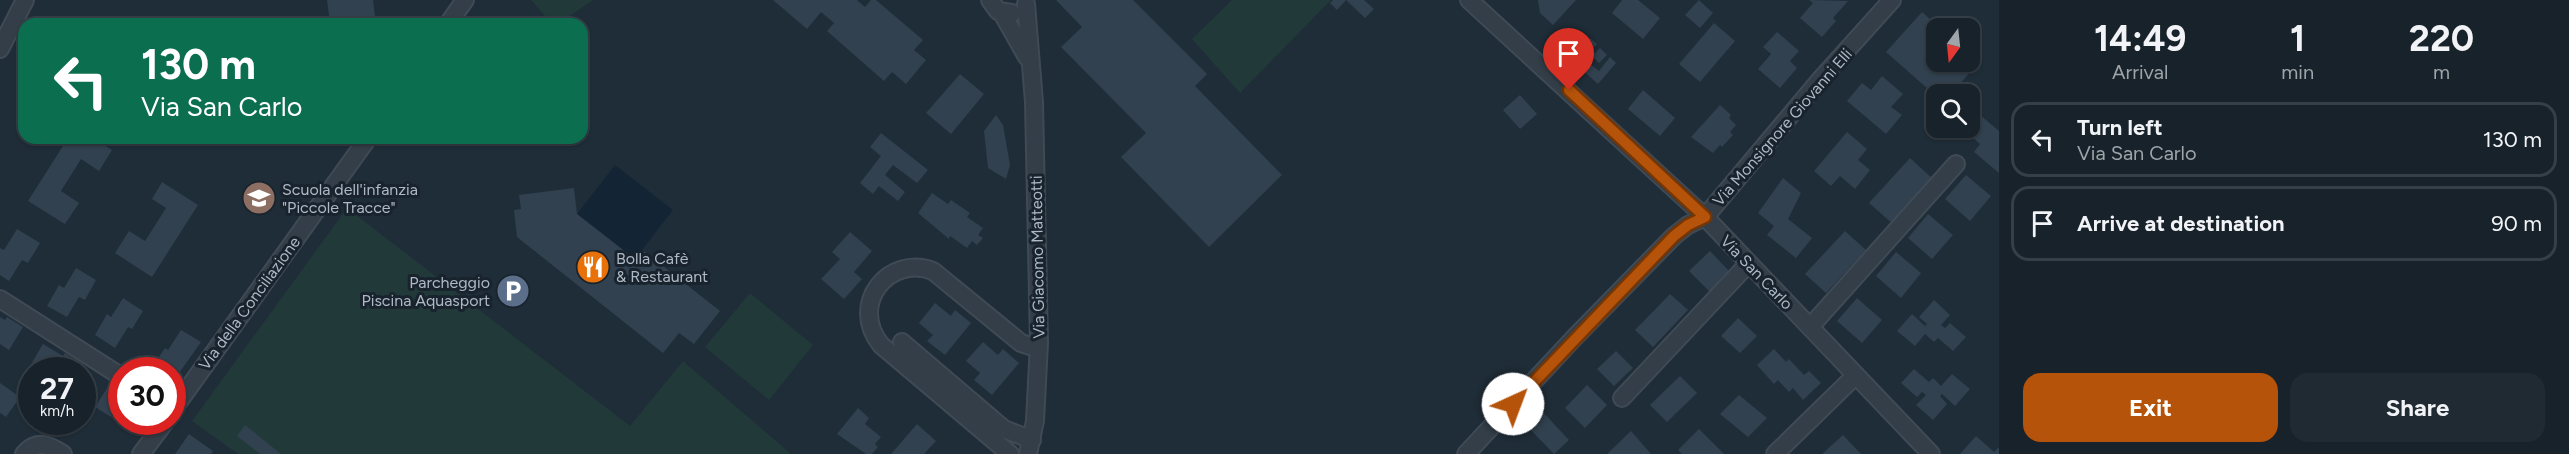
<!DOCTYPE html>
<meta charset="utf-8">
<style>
:root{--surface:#17222a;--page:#202a32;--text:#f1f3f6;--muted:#9ea4a8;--line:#363f47;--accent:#b45309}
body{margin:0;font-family:Figtree,sans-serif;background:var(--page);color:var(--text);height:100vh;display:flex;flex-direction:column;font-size:22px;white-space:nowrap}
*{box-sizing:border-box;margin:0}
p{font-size:20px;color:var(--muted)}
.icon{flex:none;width:33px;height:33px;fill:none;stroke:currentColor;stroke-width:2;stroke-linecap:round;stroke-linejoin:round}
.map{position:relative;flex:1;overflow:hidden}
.details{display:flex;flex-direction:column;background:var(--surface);width:570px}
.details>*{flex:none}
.top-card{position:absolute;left:18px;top:18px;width:570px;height:126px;border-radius:18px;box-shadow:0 2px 4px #0004,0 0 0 2px var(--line);background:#0b6e4f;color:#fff;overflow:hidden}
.needle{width:39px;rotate:195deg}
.tools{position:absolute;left:1926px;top:18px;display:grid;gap:12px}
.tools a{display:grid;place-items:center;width:54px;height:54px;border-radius:12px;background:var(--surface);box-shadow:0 2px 4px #0004,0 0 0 2px var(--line);font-size:30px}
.speed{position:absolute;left:18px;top:357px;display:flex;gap:12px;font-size:30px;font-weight:700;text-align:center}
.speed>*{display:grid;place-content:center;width:78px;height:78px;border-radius:50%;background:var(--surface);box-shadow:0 2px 4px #0004,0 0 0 2px var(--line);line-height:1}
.speed small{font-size:15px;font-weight:400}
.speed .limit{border:9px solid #d22;background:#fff;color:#111}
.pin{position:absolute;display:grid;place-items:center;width:51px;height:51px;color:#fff;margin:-62px -26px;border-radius:50% 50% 50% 0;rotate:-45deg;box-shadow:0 0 6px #0007}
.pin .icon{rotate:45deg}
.me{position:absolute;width:66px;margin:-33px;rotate:43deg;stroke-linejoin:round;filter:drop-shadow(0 0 4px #0008)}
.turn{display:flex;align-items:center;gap:21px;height:126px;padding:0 24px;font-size:27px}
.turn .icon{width:78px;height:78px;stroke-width:2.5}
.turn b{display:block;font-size:42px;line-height:51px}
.eta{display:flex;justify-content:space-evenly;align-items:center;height:102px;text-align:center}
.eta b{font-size:36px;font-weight:700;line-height:42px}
.action{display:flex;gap:12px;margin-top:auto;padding:12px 24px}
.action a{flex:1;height:69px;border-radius:18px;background:var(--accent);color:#fff;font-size:24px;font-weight:700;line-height:69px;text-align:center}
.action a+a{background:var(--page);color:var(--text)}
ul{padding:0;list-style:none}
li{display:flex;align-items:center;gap:18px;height:75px;margin:0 12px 9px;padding:0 12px;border:3px solid var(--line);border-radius:18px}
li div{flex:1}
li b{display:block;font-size:22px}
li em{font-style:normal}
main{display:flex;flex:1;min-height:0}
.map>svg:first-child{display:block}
.green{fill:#213939}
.water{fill:#132535}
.building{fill:#31414f}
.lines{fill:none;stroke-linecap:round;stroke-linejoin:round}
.minor-casing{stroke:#3f4a55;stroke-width:20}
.minor{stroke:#333e48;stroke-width:16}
.route-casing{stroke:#753606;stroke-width:15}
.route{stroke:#b45309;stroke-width:10}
.labels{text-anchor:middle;stroke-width:6;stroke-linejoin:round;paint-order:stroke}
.street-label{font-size:16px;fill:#adb9c5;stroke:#19232d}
.poi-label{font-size:16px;fill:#adb9c5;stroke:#19232d;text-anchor:start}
</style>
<main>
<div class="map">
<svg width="1999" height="454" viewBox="0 0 1999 454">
<rect width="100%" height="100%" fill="#1f2d38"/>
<path class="green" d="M531 0H593L558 24H552Z
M1232 0H1331L1240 93 1192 39Z
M347 208 630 426 683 361 791 454H238L192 421Z
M750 293 813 345 769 400 705 347Z"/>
<path class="water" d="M615 165 673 210 635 259 577 214Z"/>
<path class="building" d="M327 0H373L376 24H330Z
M773 0H857L865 7 871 0H876L923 40 914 50 926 60 906 84 892 72 884 81 827 31 834 23 821 12 807 29Z
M1056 0H1133L1207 74 1195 86 1282 175 1209 247 1121 157 1146 133 1061 47 1082 27Z
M1333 0H1364L1374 9 1365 18 1346 0 1337 10 1330 3Z
M1538 0H1576L1553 25 1540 13Z
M1622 0H1638L1660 18 1643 39 1612 13Z
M1699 0 1713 13 1700 28 1685 15Z
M1809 0 1848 1 1833 18 1836 21 1822 37 1800 18 1813 3Z
M1922 12 1940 28H1936V62H1970V54L1979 62 1951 94 1936 96 1886 52Z
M1714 23 1735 41 1700 82 1679 64Z
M1777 32 1799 51 1790 61 1797 68 1780 88 1758 69 1771 54 1763 47Z
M1590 38 1597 44 1584 59 1599 71 1610 57 1616 63 1598 84 1571 60Z
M1600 48 1607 55 1599 63 1592 56Z
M960 74 984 94 951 134 926 113Z
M1882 76 1903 94 1891 107 1902 115 1886 134 1847 101 1862 83 1871 90Z
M1643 90 1675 118 1660 136 1628 109Z
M1520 95 1537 114 1520 129 1503 110Z
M1720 105 1731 115 1729 118 1736 125 1730 132 1733 135 1722 147 1720 145 1713 153 1691 137Z
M996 115 1003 125 1010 165 1006 179 988 168 984 131Z
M1980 115 1999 131V173L1974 152 1980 144 1966 132Z
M1847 132 1867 149 1858 160 1870 170 1855 189 1840 176 1831 186 1814 171Z
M881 133 928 170 917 183 893 165 885 175 905 192 898 201 879 186 873 194 860 183 881 156 870 147Z
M68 138H93L112 150 99 171 81 159 61 191 79 203 65 224 28 201Z
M1910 158 1933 179 1893 224 1869 203Z
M1966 175 1991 196 1970 221 1945 199Z
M1783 178 1801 193 1788 219 1812 238 1796 258 1767 235 1774 226 1758 213Z
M162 182 198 205 152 277 115 253 129 231 145 241 166 208 152 199Z
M574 188 577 214 636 260 644 251 720 311 694 344 679 333 663 353 517 237 514 210 521 209 519 195Z
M932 193 948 204 951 200 970 213 967 217 983 228 978 235 983 238 977 245 972 241 967 248 950 236 949 239 918 213Z
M1928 214 1953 235 1932 259 1908 238Z
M17 229 40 243 28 263 22 260 9 281 0 275V248L4 250Z
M1845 231 1866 250 1826 293 1805 274Z
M850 232 872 251 854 272 862 279 844 299 821 279 840 259 832 252Z
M1710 251 1731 273 1711 293 1689 271Z
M1896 252 1921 273 1901 298 1876 276Z
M76 268 96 280 85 300 79 297 67 317 47 306 59 285 64 288Z
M1670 294 1688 310 1653 347 1635 330Z
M123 298 143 311 132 329 128 327 115 348 95 335 107 314 111 317Z
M1857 298 1882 320 1862 343 1837 321Z
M1934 300 1950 315 1941 325 1945 328 1950 323 1966 337 1953 351 1938 338 1934 342 1925 334 1915 346 1897 331 1912 314 1925 326 1927 324 1919 317Z
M935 303 951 316 955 310 971 323 945 355 927 341 933 335 919 323Z
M0 317 5 320 7 317 23 327 9 350 0 344Z
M1738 318 1757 336 1740 353 1721 336Z
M181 330 201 342 172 383V370H150L165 348 168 350Z
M983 342 998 355 1003 349 1019 363 992 395 974 380 980 373 966 361Z
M43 344 63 356 65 353 81 363 77 370H37L30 366Z
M1774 349 1786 362 1789 359 1804 375 1809 371 1821 383 1803 400 1793 388 1789 392 1778 380 1774 384 1757 365Z
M1616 351 1633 368 1614 386 1597 369Z
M1914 369 1929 382 1933 378 1941 386 1952 374 1970 389 1955 406 1942 394 1940 396 1947 404 1933 420 1916 405 1926 395 1922 392 1917 397 1901 383Z
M1680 376 1697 393 1667 422 1650 405Z
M0 383 20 397 6 417 0 413Z
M109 385 122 393V420L113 414 111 417 95 407Z
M1587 385 1607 405 1585 428 1565 408Z
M1739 395 1767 418 1748 437 1720 414Z
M858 408 869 418 865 424 881 437 875 444 878 447 872 454H866L837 434Z
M1540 409 1569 440 1554 454 1525 424Z
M917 424 936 441 924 454H891Z
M245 425 281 454H260L237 436Z
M1699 429 1724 454H1682L1678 450Z
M1631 431 1651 454H1607Z
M189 434 213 451 211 454H175Z
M1843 435 1861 454H1822Z
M1976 436 1994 452 1999 447V454H1960Z"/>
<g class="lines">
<g class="minor-casing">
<path id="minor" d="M990 0 998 11 1012 13
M1469 0 1705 217 1931 454
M1026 4 1034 102 1039 343 1035 421 1028 454
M1002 13 1027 57
M448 24 465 0
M0 49 25 0
M0 299 122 377
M1810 327 1956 164
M902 342 1004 429 1032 440
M1622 398 1749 263
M172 411 368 138
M24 454C37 439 49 445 63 454
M141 454 165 422
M1010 454 881 345C848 304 889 254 933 271L1021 343 1030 346 1039 343
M1466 454 1575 337 1674 236 1688 225 1705 217 1820 80 1892 0
M1775 454 1856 375"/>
</g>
<use href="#minor" class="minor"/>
</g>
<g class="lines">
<g class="route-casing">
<path id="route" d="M1513 404 1674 236 1688 225 1705 217 1569 90"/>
</g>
<use href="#route" class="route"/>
</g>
<defs>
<g id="school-disc" transform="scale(1.725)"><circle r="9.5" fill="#8d6e63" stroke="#19232d"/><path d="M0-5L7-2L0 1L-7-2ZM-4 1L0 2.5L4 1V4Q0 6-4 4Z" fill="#fff"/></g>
<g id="restaurant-disc" transform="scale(1.725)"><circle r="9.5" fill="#e8710a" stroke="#19232d"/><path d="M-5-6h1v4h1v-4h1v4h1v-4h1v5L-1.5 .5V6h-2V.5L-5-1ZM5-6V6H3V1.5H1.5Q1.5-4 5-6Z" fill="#fff"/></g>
<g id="parking-disc" transform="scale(1.725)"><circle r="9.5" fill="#5c6f8a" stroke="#19232d"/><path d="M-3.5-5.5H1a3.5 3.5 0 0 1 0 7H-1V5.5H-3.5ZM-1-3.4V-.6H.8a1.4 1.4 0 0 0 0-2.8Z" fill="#fff"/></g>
</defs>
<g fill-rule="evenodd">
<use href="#school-disc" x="259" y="198"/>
<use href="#restaurant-disc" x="593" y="267"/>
<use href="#parking-disc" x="513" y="291"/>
</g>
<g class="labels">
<g class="street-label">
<text transform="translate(1782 127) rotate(-49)" y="6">Via Monsignore Giovanni Elli</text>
<text transform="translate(1037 257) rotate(-91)" y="6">Via Giacomo Matteotti</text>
<text transform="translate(1757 272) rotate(46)" y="6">Via San Carlo</text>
<text transform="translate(249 303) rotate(-54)" y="6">Via della Conciliazione</text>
</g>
<g class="poi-label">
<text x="282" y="195">Scuola dell'infanzia<tspan x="282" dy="18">"Piccole Tracce"</tspan></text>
<text x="616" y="264">Bolla Cafè<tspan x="616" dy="18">&amp; Restaurant</tspan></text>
<text x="490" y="288" text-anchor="end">Parcheggio<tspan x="490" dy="18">Piscina Aquasport</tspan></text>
</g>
</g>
</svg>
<div class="tools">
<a><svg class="needle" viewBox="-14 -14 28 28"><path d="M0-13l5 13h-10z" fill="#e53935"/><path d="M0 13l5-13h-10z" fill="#9ea4a8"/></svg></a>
<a><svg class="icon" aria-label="search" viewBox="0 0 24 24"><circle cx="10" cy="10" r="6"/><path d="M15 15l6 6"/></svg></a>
</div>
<div class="speed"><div>27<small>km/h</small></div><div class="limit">30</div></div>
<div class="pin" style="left:1569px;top:90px;background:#d93025"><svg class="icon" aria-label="arrive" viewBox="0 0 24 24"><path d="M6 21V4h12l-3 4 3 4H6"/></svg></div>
<svg class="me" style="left:1513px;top:404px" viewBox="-20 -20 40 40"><circle r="19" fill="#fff"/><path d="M0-13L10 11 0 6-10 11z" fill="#b45309"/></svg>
<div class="top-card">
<div class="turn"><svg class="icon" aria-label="left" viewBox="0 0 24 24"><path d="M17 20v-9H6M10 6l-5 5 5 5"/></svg><div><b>130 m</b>Via San Carlo</div></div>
</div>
</div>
<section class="details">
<div class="eta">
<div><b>14:49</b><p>Arrival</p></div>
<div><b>1</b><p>min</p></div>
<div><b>220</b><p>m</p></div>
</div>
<ul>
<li><svg class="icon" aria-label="left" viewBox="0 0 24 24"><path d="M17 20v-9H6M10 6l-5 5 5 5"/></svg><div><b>Turn left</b><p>Via San Carlo</p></div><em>130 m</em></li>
<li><svg class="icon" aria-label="arrive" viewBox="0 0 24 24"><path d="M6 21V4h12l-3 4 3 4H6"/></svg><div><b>Arrive at destination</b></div><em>90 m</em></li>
</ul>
<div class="action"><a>Exit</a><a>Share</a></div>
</section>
</main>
